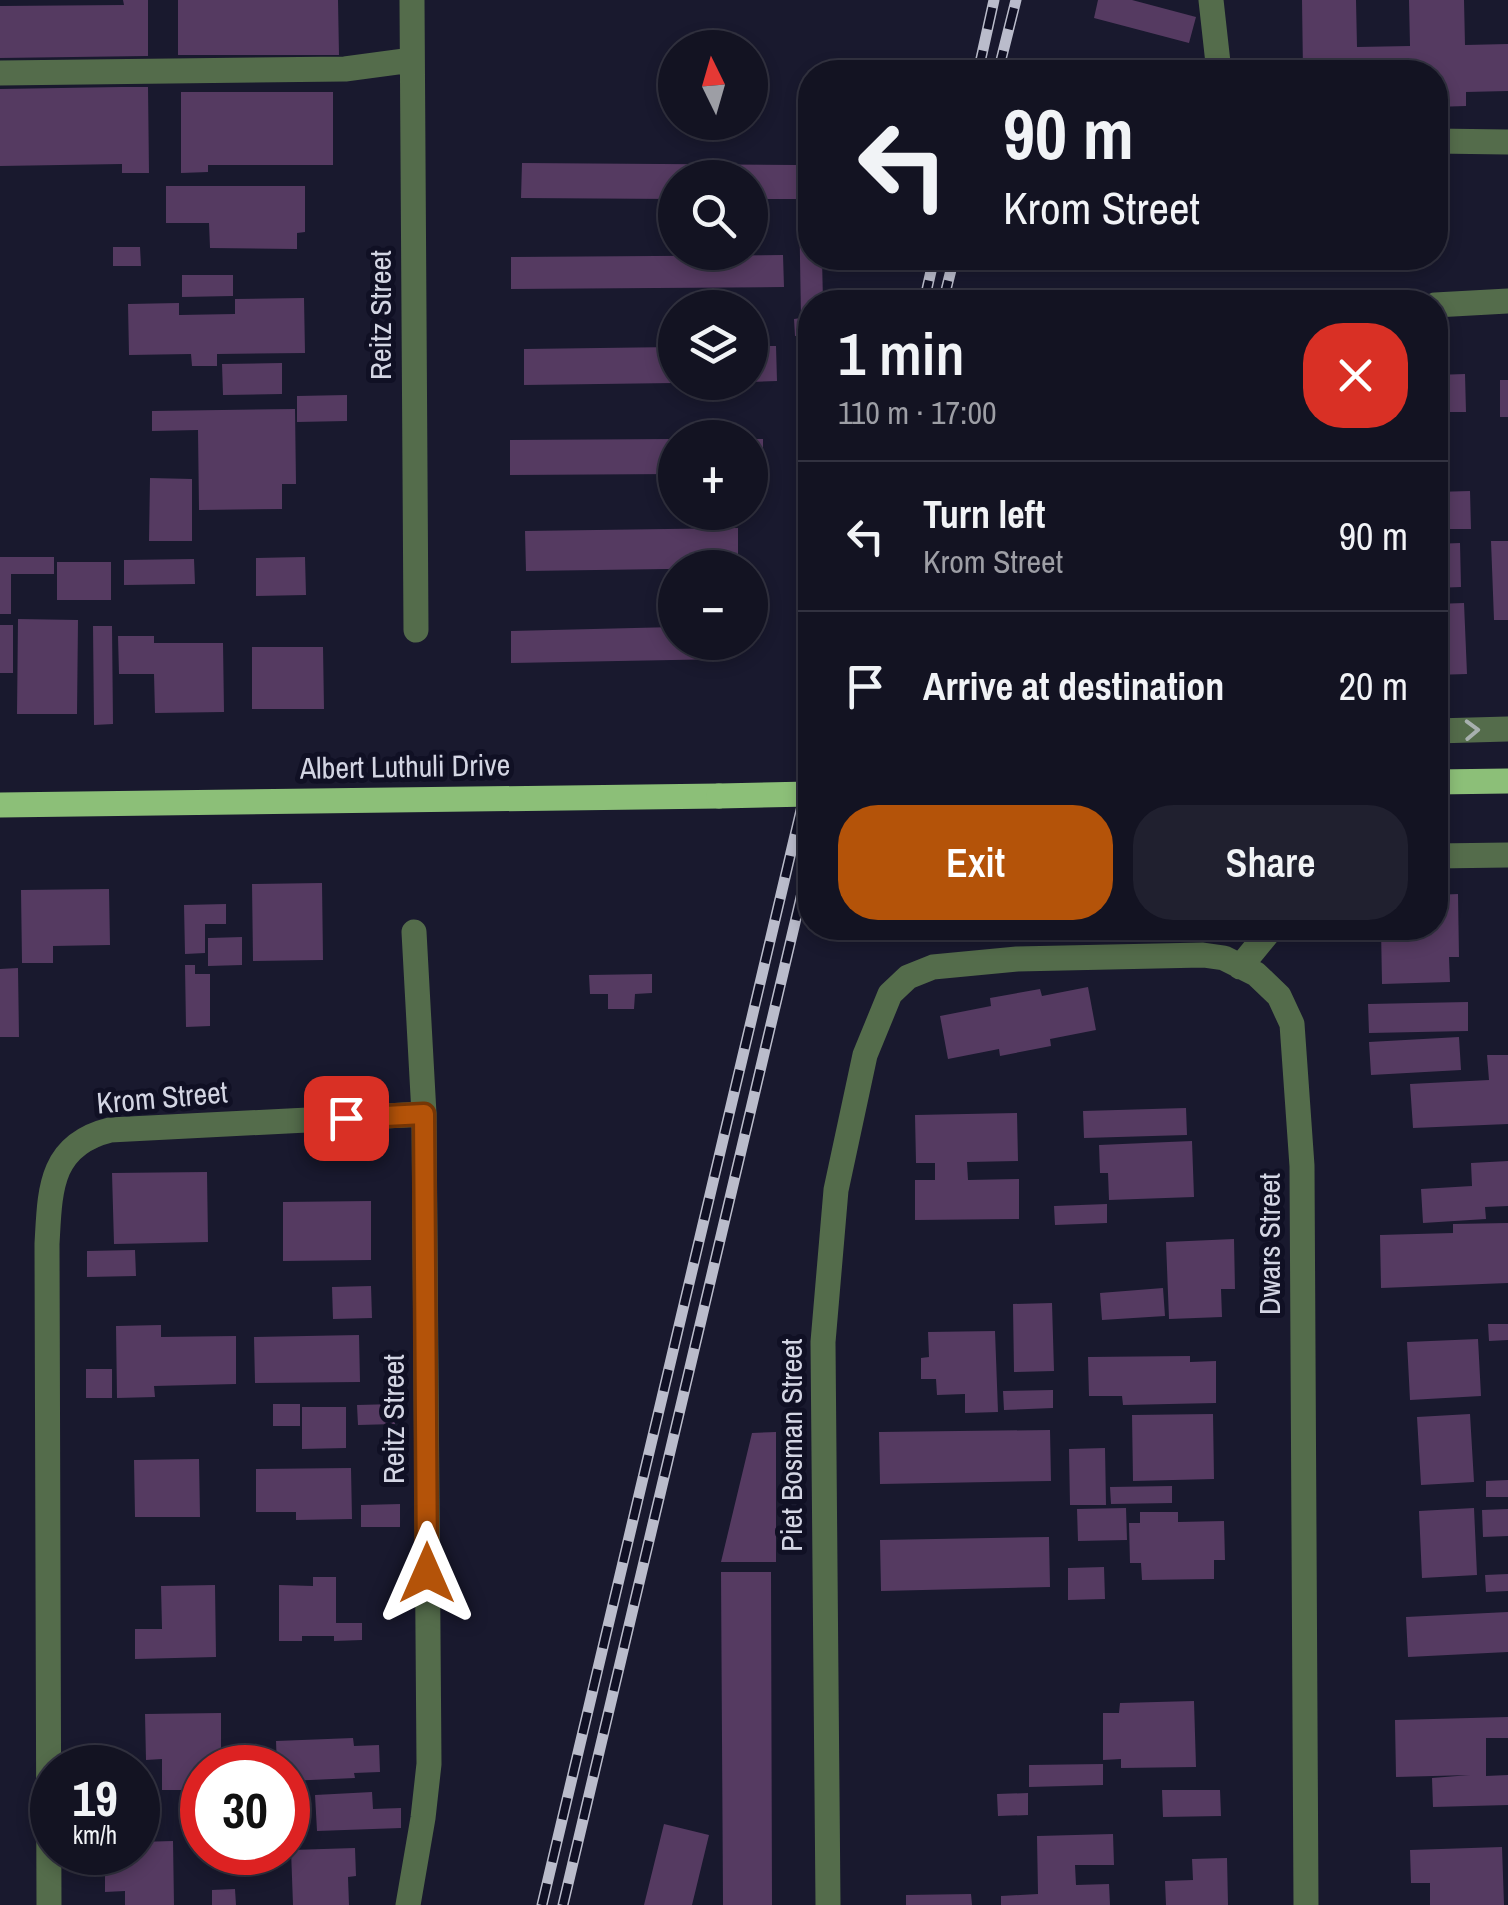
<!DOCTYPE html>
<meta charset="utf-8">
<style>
:root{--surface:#131322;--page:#20202f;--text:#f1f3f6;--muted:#9d9ea5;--line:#323240;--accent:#b45309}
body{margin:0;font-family:"Archivo Narrow",sans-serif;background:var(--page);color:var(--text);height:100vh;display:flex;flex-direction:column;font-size:38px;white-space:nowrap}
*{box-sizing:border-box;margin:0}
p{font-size:32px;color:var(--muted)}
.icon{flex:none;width:55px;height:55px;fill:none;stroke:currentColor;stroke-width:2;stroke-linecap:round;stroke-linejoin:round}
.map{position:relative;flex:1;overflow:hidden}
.side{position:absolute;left:798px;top:290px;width:650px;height:650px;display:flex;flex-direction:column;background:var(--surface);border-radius:40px;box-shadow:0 5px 15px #0003,0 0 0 2px var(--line)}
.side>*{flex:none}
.guide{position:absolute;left:798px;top:60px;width:650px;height:210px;border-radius:40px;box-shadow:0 5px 15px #0003,0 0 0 2px var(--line);background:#131322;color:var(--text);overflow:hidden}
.needle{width:65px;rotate:355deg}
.tools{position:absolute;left:658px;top:30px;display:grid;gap:20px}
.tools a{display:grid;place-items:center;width:110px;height:110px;border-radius:50%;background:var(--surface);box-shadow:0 5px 15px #0003,0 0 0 2px var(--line);font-size:50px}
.speed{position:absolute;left:30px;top:1745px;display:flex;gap:20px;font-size:50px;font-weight:700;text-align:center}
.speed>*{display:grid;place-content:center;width:130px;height:130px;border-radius:50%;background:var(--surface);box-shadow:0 5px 15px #0003,0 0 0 2px var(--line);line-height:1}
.speed small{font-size:25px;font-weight:400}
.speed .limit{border:15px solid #d22;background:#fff;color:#111}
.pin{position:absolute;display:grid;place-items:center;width:85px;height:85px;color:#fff;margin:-42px;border-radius:20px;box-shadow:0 5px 15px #0006}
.me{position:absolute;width:110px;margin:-55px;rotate:0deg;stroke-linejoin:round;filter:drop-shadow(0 0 8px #0008)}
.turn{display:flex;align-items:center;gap:35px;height:210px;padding:0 40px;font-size:45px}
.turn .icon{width:130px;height:130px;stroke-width:2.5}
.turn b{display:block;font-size:70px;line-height:85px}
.round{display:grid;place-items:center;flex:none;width:105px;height:105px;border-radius:40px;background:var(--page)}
.summary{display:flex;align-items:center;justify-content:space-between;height:170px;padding:0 40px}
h1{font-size:60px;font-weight:600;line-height:75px}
.action{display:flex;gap:20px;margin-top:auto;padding:20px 40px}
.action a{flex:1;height:115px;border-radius:40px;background:var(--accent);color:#fff;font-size:40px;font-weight:600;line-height:115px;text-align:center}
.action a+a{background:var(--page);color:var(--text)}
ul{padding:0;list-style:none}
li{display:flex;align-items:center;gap:30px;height:150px;padding:0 40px;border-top:2px solid var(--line)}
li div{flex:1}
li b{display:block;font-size:38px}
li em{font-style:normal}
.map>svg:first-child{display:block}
.building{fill:#553a61}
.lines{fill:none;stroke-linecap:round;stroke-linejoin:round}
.minor{stroke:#546c4b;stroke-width:25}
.major{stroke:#8cbf78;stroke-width:25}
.rail-casing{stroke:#babccb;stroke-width:11}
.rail{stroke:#101024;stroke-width:8;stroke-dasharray:22;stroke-linecap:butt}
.major-bridge{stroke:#8cbf78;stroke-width:25}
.oneway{stroke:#a7b0ae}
.route-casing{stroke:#753606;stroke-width:25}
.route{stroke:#b45309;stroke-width:18}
.labels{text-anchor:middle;stroke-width:10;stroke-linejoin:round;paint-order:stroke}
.street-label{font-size:30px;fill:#d3d5e3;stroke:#101024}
</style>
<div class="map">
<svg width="1508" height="1905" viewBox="0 0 1508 1905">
<rect width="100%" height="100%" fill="#19192e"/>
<path class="building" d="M123 0H148V56L0 58V6L124 5Z
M178 0H338L339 55H178Z
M1098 0H1132L1196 17 1189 43 1094 18Z
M1302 0H1356L1357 47 1410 46 1409 0H1464L1465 45 1508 44V91L1466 92V106L1435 107V72H1303Z
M1277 68V72H1252V69Z
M121 87H148L149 173H122V164L0 166V89Z
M181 92H333V165H208V172L181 173Z
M810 106V160L799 161 798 107Z
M522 163 797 165V199H750V178H675V199L521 198Z
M166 186H305V232L297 233V249L210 248 209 223H166Z
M799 200H810V258H822L823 302H810V335L795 336 794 319 801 318Z
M113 247H140L141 266H113Z
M783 255 784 287 511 289V257Z
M182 275H233V296L182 297Z
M304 298 305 353 217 354V366H192L191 354 129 355 128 304 179 303V315L235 314V299Z
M750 346H776L777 381 750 382Z
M675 347V383L524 385V349Z
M282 363V394L223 395 222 364Z
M1465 374 1466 412H1435V375Z
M1500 380H1508V417H1500Z
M347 395V421L297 422V396Z
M295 409 296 484H282V509L199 510 198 430 152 431V411Z
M675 439V474L510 475V440Z
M750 439H763V474H750Z
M150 478 192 479V541H149Z
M1470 491 1471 529H1435V492Z
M738 528V568L526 571 525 531Z
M1491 541H1508V620H1494Z
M1460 543 1461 587 1435 588V544Z
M0 557H54V574H11V614H0Z
M305 557 306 595 256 596V558Z
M194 559 195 584 124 585V560Z
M57 562H111V600H57Z
M1464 603 1467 674 1435 675V604Z
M18 619 78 620 77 714H17Z
M0 625H13V673H0Z
M93 626H112L113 724 94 725Z
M675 627V642H726L727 659 511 663V631Z
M118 636H154V643H223L224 712 155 713 154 674H119Z
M252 647H323L324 709H252Z
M322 883 323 960 253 961 252 884Z
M109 889 110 945 53 946V963H22L21 890Z
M1458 894 1459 957H1449L1450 982 1382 984 1381 928H1435V895Z
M226 904V924H205V953L185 954 184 905Z
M242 937V965L208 966V938Z
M185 965H195V974H210V1026L186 1027Z
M18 968 19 1037H0V969Z
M652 974V993L635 994 634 1009H608V994H590L589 975Z
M1088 987 1096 1030 1050 1039 1051 1046 1000 1056 999 1049 948 1059 940 1016 991 1006 990 998 1040 989 1042 996Z
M1468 1002V1031L1369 1033 1368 1004Z
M1459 1037 1461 1070 1371 1075 1369 1042Z
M1487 1055H1508V1124L1413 1128 1410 1084 1489 1080Z
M1186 1108 1187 1135 1084 1138 1083 1111Z
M1017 1113 1018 1161 967 1162 968 1180 1019 1179V1219L915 1220V1180H935V1163H916L915 1115Z
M1192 1141 1194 1197 1109 1200 1108 1173H1100L1099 1145Z
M1508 1161V1206L1485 1207 1486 1219 1423 1223 1421 1189 1472 1186 1471 1163Z
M207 1172 208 1242 114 1244 112 1173Z
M371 1201V1260L283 1261V1202Z
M1107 1204V1223L1055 1225 1054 1206Z
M1508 1223V1283L1381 1288 1380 1235 1453 1233V1224Z
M1234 1239 1235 1289H1221L1222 1317 1169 1319 1166 1242Z
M135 1250 136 1276 87 1277V1251Z
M371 1286 372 1318 333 1319 332 1287Z
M1163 1288 1165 1316 1102 1320 1100 1293Z
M1052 1303 1054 1371 1014 1372 1013 1304Z
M1488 1324H1508V1340L1489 1341Z
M161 1325V1337L236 1336V1384L154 1386 155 1397 117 1398 116 1326Z
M995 1331 998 1412 965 1413V1394L937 1395 936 1379H921V1358L929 1357 928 1332Z
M359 1335 360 1382 255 1383 254 1337Z
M1478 1339 1481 1396 1410 1400 1407 1342Z
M1190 1356V1362L1216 1361V1403L1123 1405 1122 1396H1089L1088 1357Z
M86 1369H112V1398H86Z
M1053 1390V1408L1004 1410 1003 1391Z
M273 1404H300V1426H273Z
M395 1404V1424L358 1425 357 1405Z
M302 1407H346V1448L302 1449Z
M1213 1414 1214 1479 1133 1481 1132 1415Z
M1470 1414 1474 1482 1421 1485 1417 1417Z
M1050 1430 1051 1481 880 1484 879 1432Z
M776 1432V1562H721L752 1433Z
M1105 1448 1106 1505H1070L1069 1449Z
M199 1459 200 1517H135L134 1460Z
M351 1468 352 1519 296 1520V1512H256V1469Z
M1508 1480V1497H1486V1481Z
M1172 1486V1503L1111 1504 1110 1487Z
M400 1504V1527H361V1505Z
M1126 1508 1127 1540 1078 1541 1077 1509Z
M1474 1508 1477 1575 1422 1578 1419 1511Z
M1508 1509V1536L1483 1537 1482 1510Z
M1140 1512H1178V1522L1224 1521 1225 1560H1214V1579L1142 1580 1141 1563H1130L1129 1523H1140Z
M1049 1537 1050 1587 881 1591 880 1540Z
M1104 1567 1105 1599 1068 1600V1568Z
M721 1572H771L772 1905H723Z
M1508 1574V1591L1486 1592 1485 1575Z
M313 1577H336V1623H362V1640L334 1641V1636H302V1641H279V1585L313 1586Z
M215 1585 216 1657 135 1659V1629H162L161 1586Z
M1508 1612V1652L1408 1657 1406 1617Z
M1194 1701 1196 1767 1121 1768V1759L1103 1760V1713H1119L1120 1703Z
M221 1713V1759H209V1768H202V1790H162V1759L146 1760 145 1714Z
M1508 1717V1738H1486V1776L1508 1775V1805L1433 1807 1432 1778 1470 1775 1396 1777 1395 1720Z
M353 1738 354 1746 379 1745 380 1772 354 1773 355 1778 288 1781V1768H277L276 1741Z
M141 1762 142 1798H138V1768H95V1763Z
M1103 1764V1785L1029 1787V1765Z
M1162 1790H1220L1221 1816 1163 1817Z
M372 1792 373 1809 401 1808V1828L317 1831 315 1795Z
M1028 1793V1815L998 1816 997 1794Z
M664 1824 709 1835 692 1905H644Z
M1113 1834 1114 1865H1075L1076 1885 1109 1884 1110 1905H1001V1896L1038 1894 1037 1836Z
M173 1841 174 1905H125V1891L105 1892V1852H138V1842Z
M1502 1847 1504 1905H1430V1883H1411L1410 1850Z
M355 1848 356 1876 348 1877 349 1905H293L291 1850Z
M1227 1858 1228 1905H1166L1165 1881 1193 1880 1192 1859Z
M235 1889 236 1905H212V1890Z
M971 1894 972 1905H906V1895Z"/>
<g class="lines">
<path class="minor" d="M412 0 416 630
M1211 0 1219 72
M0 73 345 69 412 60
M1435 141 1507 142
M1435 305 1508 301
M1435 731 1508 729
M1435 856 1508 855
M1240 967 1272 928
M49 1905 47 1244C50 1191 49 1145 110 1130L424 1114
M408 1905 423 1818 429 1764 424 1114 414 932
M828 1905 823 1342 836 1190 865 1055 890 994 908 977 933 967 1017 959 1203 955 1224 958 1256 974 1279 996 1292 1024 1302 1166 1306 1905"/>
<path class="major" d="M1435 782 1508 781
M0 805 719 796"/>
<g class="rail-casing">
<path id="rail" d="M978 72 994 0
M998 72 1016 0
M924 302 934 258
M943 302 954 258
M542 1905 810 772
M563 1905 810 859"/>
</g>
<use href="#rail" class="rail"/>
<path class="major-bridge" d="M719 796 810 794"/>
</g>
<defs><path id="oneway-chevron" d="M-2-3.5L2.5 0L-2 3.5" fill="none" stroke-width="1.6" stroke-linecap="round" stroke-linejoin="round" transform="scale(2.5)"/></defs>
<use class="oneway" href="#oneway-chevron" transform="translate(1472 730) rotate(-2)"/>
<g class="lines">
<g class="route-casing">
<path id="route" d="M346 1118 424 1114 427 1573"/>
</g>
<use href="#route" class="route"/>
</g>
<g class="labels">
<g class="street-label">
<text transform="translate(381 315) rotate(-90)" y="10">Reitz Street</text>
<text transform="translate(405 767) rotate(-1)" y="10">Albert Luthuli Drive</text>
<text transform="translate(162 1098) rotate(-5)" y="10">Krom Street</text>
<text transform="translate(1270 1244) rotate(-90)" y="10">Dwars Street</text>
<text transform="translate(394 1419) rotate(-90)" y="10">Reitz Street</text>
<text transform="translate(792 1445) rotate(-90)" y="10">Piet Bosman Street</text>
</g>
</g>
</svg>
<div class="tools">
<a><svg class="needle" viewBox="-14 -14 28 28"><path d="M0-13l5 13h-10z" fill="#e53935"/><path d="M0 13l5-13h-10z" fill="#9d9ea5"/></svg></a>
<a><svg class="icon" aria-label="search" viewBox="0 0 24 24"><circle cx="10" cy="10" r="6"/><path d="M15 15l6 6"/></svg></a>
<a><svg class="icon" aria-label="layers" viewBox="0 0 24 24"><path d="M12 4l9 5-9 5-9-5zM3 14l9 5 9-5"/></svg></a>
<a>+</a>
<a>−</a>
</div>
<div class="speed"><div>19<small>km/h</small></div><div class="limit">30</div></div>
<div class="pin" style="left:346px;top:1118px;background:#d93025"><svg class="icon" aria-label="arrive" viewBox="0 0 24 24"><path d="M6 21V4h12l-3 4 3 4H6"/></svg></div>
<svg class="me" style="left:427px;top:1573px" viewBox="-20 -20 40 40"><path d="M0-17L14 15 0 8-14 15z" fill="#b45309" stroke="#fff" stroke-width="4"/></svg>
<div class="guide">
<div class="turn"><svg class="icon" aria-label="left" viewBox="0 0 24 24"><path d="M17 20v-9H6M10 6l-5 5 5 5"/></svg><div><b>90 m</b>Krom Street</div></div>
</div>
<section class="side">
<div class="summary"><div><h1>1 min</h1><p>110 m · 17:00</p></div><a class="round" style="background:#d93025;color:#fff"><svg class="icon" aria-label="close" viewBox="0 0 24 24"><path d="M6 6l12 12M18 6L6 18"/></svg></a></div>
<ul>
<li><svg class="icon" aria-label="left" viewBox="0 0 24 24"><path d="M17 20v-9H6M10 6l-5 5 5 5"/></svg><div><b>Turn left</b><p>Krom Street</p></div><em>90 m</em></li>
<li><svg class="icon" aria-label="arrive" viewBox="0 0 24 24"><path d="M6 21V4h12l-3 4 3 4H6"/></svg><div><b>Arrive at destination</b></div><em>20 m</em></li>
</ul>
<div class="action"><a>Exit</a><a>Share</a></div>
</section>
</div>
